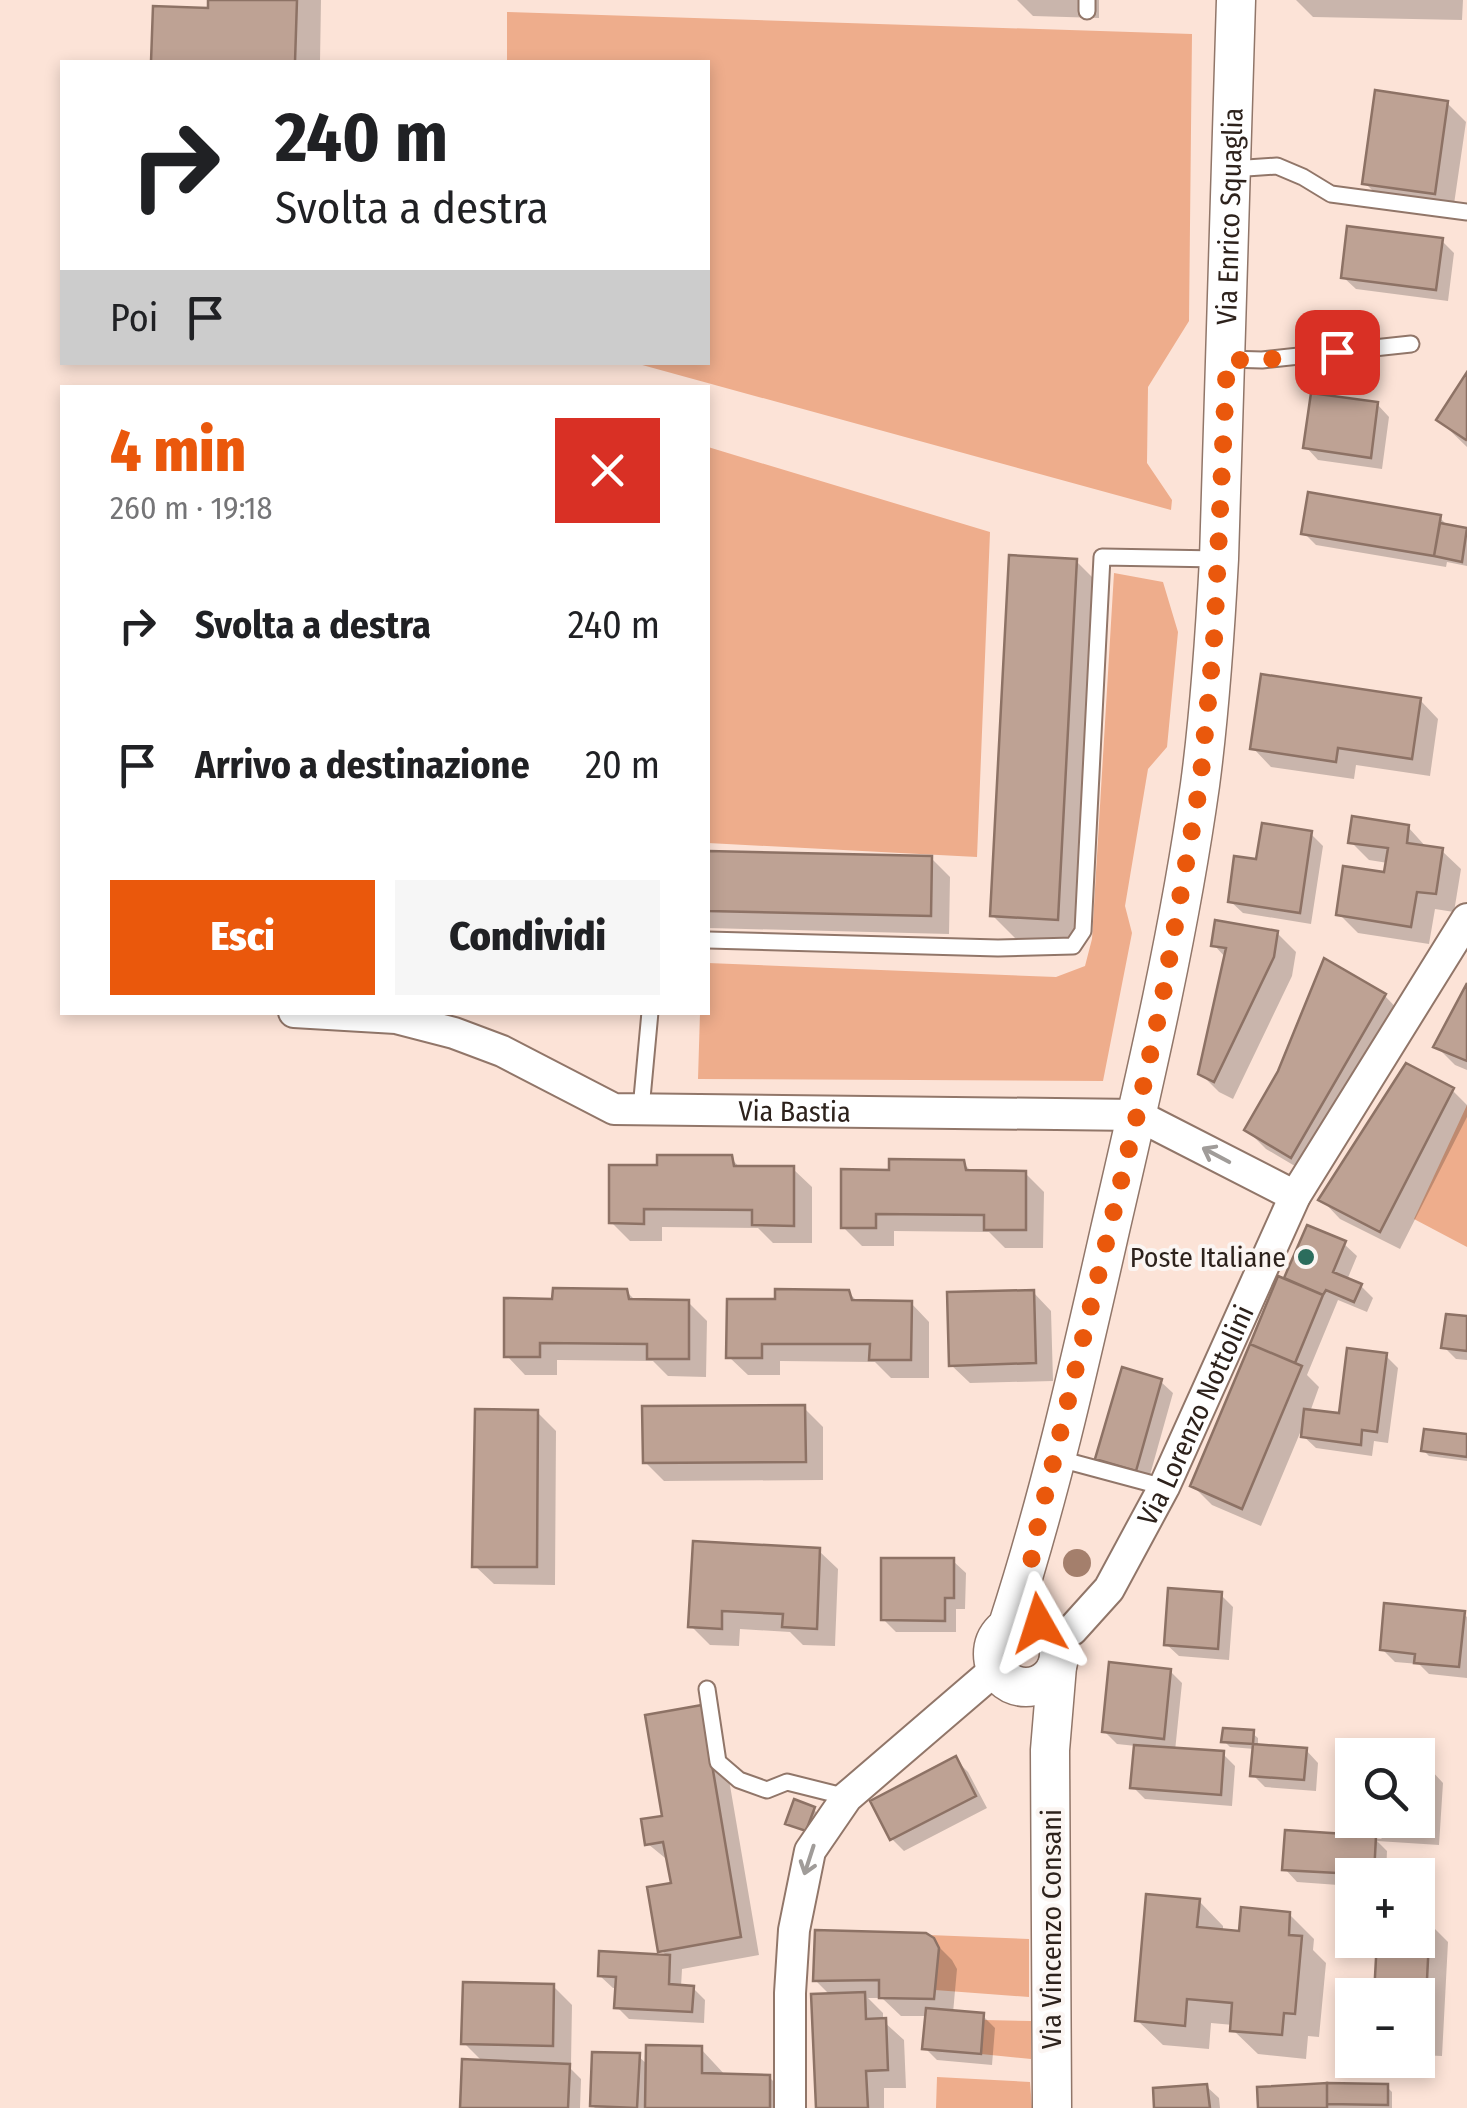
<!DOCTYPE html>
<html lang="it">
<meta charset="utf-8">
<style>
:root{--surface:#fff;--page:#f6f6f6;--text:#202124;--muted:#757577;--accent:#ea580c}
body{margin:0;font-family:"Fira Sans Condensed",sans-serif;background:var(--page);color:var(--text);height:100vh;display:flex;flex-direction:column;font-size:38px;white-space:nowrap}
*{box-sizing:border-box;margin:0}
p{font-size:32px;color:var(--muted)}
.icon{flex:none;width:55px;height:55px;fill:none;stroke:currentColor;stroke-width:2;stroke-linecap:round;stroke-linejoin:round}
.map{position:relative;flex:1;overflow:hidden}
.panel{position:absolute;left:60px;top:385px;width:650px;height:630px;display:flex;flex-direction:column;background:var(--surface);border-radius:0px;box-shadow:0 5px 15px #0003}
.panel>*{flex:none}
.top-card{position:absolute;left:60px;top:60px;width:650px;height:305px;border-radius:0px;box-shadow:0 5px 15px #0003;background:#fff;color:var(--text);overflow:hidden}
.fabs{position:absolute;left:1335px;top:1738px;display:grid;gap:20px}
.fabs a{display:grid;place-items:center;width:100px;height:100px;border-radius:0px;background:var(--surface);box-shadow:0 5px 15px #0003;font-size:50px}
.pin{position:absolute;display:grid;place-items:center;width:85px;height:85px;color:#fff;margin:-42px;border-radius:20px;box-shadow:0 5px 15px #0006}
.me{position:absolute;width:110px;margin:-55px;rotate:354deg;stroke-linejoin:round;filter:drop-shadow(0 0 8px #0008)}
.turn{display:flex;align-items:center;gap:35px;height:210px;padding:0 50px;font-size:45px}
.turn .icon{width:130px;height:130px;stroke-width:2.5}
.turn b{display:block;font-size:70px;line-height:85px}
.then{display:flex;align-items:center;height:95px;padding:0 50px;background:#0003;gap:20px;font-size:38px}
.round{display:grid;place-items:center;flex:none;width:105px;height:105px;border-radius:0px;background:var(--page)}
.headline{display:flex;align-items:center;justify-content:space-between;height:170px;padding:0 50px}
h1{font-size:60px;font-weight:800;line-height:75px;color:var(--accent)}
.cta{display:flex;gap:20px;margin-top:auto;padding:20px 50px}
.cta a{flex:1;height:115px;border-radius:0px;background:var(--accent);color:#fff;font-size:40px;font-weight:800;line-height:115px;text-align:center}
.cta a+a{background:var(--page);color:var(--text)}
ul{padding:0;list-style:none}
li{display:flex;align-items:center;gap:30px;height:140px;padding:0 50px}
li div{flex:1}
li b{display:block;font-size:38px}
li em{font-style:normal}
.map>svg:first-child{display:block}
.green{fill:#eead8c}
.shadow{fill:#0003}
.building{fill:#bea294;stroke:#8d7265;stroke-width:2.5}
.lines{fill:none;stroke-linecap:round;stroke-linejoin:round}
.service-casing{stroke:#917669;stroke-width:19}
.minor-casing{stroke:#917669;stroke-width:34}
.tertiary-casing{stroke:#917669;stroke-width:41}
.service{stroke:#fff;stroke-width:15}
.minor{stroke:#fff;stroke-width:30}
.tertiary{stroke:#fff;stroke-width:38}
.tree{fill:#a47f6c}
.oneway{stroke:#a09c99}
.route{stroke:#ea580c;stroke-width:18;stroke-dasharray:0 32.4}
.poi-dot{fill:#2c6d5d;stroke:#fbf5f2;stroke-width:4}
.labels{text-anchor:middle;stroke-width:8;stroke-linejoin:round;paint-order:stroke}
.street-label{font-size:28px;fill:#2d221c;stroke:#fbf5f2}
.poi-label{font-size:28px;fill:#2d221c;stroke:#fbf5f2;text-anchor:end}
</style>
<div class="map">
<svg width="1467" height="2108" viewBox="0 0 1467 2108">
<rect width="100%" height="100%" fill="#fce3d7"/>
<path class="green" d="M507 12 1192 34 1189 321 1148 387 1147 463 1172 500 1171 510 635 363 708 362V62H507Z
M708 447 990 532 977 857 708 843Z
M1114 573 1163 582 1178 632 1167 747 1148 769 1125 906 1132 933 1103 1081 698 1079 700 1013 708 1012V963L1056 977 1085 966 1092 939Z
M1467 1105V1247L1414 1219Z
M929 1935 1029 1939V1997L935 1990 939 1948Z
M984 2020 1031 2021V2059L981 2054Z
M937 2077 1030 2082 1032 2108H936Z"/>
<path class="shadow" d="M210 0H321L320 62H154L155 9 210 10Z
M1017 0H1099V18L1033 16Z
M1296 0H1463L1462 20 1313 17Z
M1447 103 1466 122 1453 211 1384 202 1365 183Z
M1441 240 1454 253 1448 301 1356 289 1343 277Z
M1467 377V447L1439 420Z
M1377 404 1389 417 1382 469 1318 460 1306 447Z
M1440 518 1449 527 1467 530V566L1447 562 1446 567 1316 545 1304 533Z
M1076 561 1101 586 1082 943 1017 940 992 915Z
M1420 700 1438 719 1430 776 1356 765 1354 779 1271 767 1253 748Z
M1408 827 1427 848 1442 851 1461 869 1454 912 1435 909 1429 944 1358 933 1339 914 1386 875 1388 863 1369 860 1351 842Z
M1311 834 1323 846 1311 924 1243 913 1230 901 1258 862Z
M708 853 931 858 950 877 949 934 708 928Z
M1277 933 1296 952 1292 976 1233 1099 1219 1092 1200 1073 1226 958 1214 945Z
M1325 961 1385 996 1403 1015 1310 1175 1266 1149 1247 1130 1281 1072Z
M1467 987V1070L1455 1065 1436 1046Z
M1452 1090 1467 1105V1117L1400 1249 1340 1219 1322 1200Z
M731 1158 741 1169H793L812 1187V1243H773L758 1228 662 1227V1241H630L611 1222 659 1168Z
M962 1162 973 1173H1025L1044 1192 1043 1248H1005L989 1232 894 1231V1246H862L843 1227 891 1172Z
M1308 1228 1344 1244 1357 1256 1347 1280 1361 1286 1373 1298 1367 1312 1338 1300 1307 1375 1319 1387 1310 1412 1341 1416 1386 1356 1398 1368 1388 1443 1374 1441 1372 1456 1316 1448 1300 1433 1261 1526 1212 1505 1193 1486 1280 1279 1286 1281Z
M626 1291 637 1302H688L707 1321 706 1377 668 1376 653 1361 557 1360V1375H525L507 1356Z
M848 1292 859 1303H911L929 1322V1378H891L875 1362 780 1361V1375H748L729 1357 777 1302Z
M1033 1292 1051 1311 1053 1381 970 1383 951 1365Z
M1467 1319V1360L1456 1359 1444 1347Z
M1160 1381 1173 1393 1148 1482 1110 1471 1098 1459Z
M804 1408 823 1427V1480L664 1481 645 1462Z
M537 1412 556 1431 555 1585 494 1584 475 1566Z
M1467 1437V1461L1429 1456 1424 1451Z
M819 1551 838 1569 835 1646 803 1645 790 1632 740 1629 739 1646 710 1645 691 1626Z
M953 1561 966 1573 965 1609H956V1632H896L883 1619Z
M1221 1595 1233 1607 1229 1660 1179 1656 1166 1644Z
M1463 1614 1467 1617V1678L1429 1674 1419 1664 1395 1662 1382 1649Z
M1170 1671 1182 1683 1175 1751 1223 1754 1235 1766 1232 1806 1145 1799 1133 1787 1136 1746 1117 1744 1104 1731Z
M720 1727 759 1955 682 1969 681 1987 693 1988 705 2000 704 2023 629 2019 617 2007 618 1988H613L600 1976 668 1957 661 1950 674 1885 670 1862 648 1844Z
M1252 1733 1258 1738V1747L1306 1750 1318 1763 1316 1791 1265 1787 1253 1775 1255 1749 1230 1747 1224 1741Z
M956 1760 968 1772 987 1808 904 1851 892 1839Z
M1418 1770H1431L1443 1783 1439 1845 1377 1841 1387 1851 1386 1875H1352V1886L1297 1882 1285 1869 1287 1832 1382 1839 1371 1829 1372 1820H1418Z
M813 1809 819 1815 811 1835 788 1823Z
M1199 1901 1223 1926V1932L1241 1934 1289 1914 1314 1939 1313 1950 1326 1963 1319 2037 1308 2036 1306 2059 1258 2054 1233 2030V2025L1211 2023 1209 2049 1163 2045 1138 2021Z
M1418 1922 1429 1923 1448 1942 1442 2056 1418 2055V1995H1377L1380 1940H1418Z
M932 1940 952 1960 957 1969 953 2013 983 2016 995 2028 992 2065 937 2060 925 2048 928 2016H901L882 1998H868L883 2013V2021L904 2040 906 2088H884V2108H818L831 1996 815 1980Z
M553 1986 572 2005 571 2064H566L581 2079 580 2108H462L483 2062 464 2043Z
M701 2049 726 2076 769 2077 794 2102V2108H595L592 2105 638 2056 648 2065Z
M1206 2086 1219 2098 1220 2108H1157Z
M1387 2087 1392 2092V2108H1260Z"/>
<path class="building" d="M208 0H297L295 62H151L153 6 208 8Z
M1375 90 1448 101 1435 194 1362 184Z
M1347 226 1443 238 1436 290 1341 278Z
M1467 372V439L1466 440 1436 420Z
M1311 393 1378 402 1371 458 1303 448Z
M1308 492 1441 515 1434 556 1301 534Z
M1440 523 1467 528 1462 562 1434 556Z
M1009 555 1077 559 1058 920 990 916Z
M1261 674 1421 698 1412 759 1338 748 1336 762 1250 749Z
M1352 816 1409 825 1407 843 1443 848 1436 894 1417 892 1411 927 1336 915 1343 866 1384 872 1388 848 1348 843Z
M1262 823 1312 831 1300 913 1228 902 1234 856 1256 859Z
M708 851 932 856 931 916 708 911Z
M1215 920 1278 931 1274 957 1214 1082 1198 1074 1226 948 1211 946Z
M1324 958 1386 994 1291 1158 1244 1130 1278 1071Z
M1467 983V1061L1433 1047Z
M1406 1063 1454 1088 1380 1232 1318 1200Z
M657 1155H732L734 1166H794V1226L752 1225V1210L644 1209V1224L609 1223V1165H657Z
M889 1159 964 1160 966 1170 1026 1171V1230H984V1215L876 1214V1228H841V1169L889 1170Z
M1307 1225 1346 1241 1333 1272 1362 1284 1354 1302 1326 1290 1323 1295 1284 1278Z
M1278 1276 1323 1295 1295 1363 1250 1344Z
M553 1288 627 1289 629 1299 689 1300V1359H647V1344L540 1343V1357H504V1298L552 1299Z
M775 1289 849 1290 852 1300 912 1301 911 1360H869L870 1344H762V1358H726L727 1299H775Z
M1034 1290 1036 1363 949 1366 947 1292Z
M1446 1314 1467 1316V1351L1441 1348Z
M1250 1344 1302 1366 1242 1509 1190 1486Z
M1347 1348 1387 1353 1377 1432 1362 1430 1361 1445 1301 1437 1304 1409 1339 1413Z
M1122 1367 1162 1379 1136 1471 1095 1459Z
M805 1405 806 1462 643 1463 642 1406Z
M475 1409 538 1410 537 1567H472Z
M1424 1429 1467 1434V1457L1421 1451Z
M693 1541 820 1548 817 1629 782 1627 783 1614 722 1611V1629L688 1627Z
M881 1558H954V1598H945V1621L881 1620Z
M1168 1588 1222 1592 1218 1649 1164 1645Z
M1384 1603 1465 1611 1459 1667 1414 1663 1415 1654 1380 1650Z
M1109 1662 1171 1669 1164 1739 1102 1732Z
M702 1705 741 1937 658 1952 647 1887 671 1883 663 1842 645 1845 641 1819 662 1816 645 1715Z
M1223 1728 1254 1730 1253 1744 1221 1742Z
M1253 1744 1307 1748 1304 1780 1250 1776Z
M1134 1745 1224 1751 1221 1795 1130 1788Z
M956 1756 976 1796 890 1840 870 1801Z
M1418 1767 1432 1768 1427 1834 1369 1830V1820H1418Z
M794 1799 815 1807 806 1831 785 1824Z
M1285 1830 1376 1836 1374 1875 1282 1870Z
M1146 1894 1200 1899 1197 1927 1239 1931 1241 1907 1290 1912 1289 1935 1302 1936 1295 2014 1284 2013 1282 2035 1230 2031 1232 2003 1187 1999 1185 2026 1135 2021Z
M1418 1920H1430L1424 2039 1418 2038V1995H1374L1377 1940H1418Z
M815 1930 926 1933 934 1938 939 1948 934 1999 879 1998V1980L813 1981Z
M599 1951 670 1955 669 1984 694 1986 692 2012 614 2008 616 1977 598 1976Z
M463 1982 554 1984 553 2046 461 2044Z
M865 1992 866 2019 886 2018 888 2070 866 2071 868 2108H816L811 1994Z
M926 2008 984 2013 981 2054 922 2049Z
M646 2045 702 2046V2073L770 2075V2108H645Z
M592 2052 640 2053 637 2108 590 2106Z
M462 2059 570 2064 568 2108H460Z
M1327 2083 1388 2084V2105L1327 2104Z
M1327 2083V2108H1258L1257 2087Z
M1207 2084 1210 2108H1154L1153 2088Z"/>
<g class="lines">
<g class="service-casing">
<path id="service" d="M1087 11V0
M1232 169 1277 166 1303 177 1331 194 1467 212
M1227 359 1262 360 1411 344
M708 940 998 948 1073 946 1083 931 1102 557 1219 559
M641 1109 650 1012
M1056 1458 1164 1487
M707 1689 718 1762 739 1780 767 1790 787 1782 847 1797"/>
</g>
<g class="minor-casing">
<g id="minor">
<path id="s1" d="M294 1012 396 1018 454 1033 502 1051 614 1109 1137 1115 1295 1196"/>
<path id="s2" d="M1055 1637 1072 1630 1109 1589 1164 1487 1295 1196 1467 919"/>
<path d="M790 2108V1993L794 1930 810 1851 847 1797 996 1669"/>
</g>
</g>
<g class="tertiary-casing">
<g id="tertiary">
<circle cx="1026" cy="1654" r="33"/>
<path id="s3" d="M1008 1625C1050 1496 1080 1362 1110 1230 1144 1083 1179 935 1200 785 1210 710 1215 634 1219 559L1236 0"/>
<path d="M1052 2108 1050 1750 1057 1666"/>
</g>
</g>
<use href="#service" class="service"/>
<use href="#minor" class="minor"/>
<use href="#tertiary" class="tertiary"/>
</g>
<circle class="tree" cx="1077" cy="1563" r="14"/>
<defs><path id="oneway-shaft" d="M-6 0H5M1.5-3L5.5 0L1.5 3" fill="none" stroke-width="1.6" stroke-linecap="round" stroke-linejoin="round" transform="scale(2.5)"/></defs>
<g class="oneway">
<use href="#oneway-shaft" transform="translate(1216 1155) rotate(-152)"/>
<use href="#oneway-shaft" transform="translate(809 1860) rotate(108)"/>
</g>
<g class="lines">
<path class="route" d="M1039 1623 1031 1554 1137 1115 1162 1000 1200 784 1214 641 1227 360H1262L1337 352"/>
</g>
<circle class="poi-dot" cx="1306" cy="1257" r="10"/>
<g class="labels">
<g class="street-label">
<text dy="10" stroke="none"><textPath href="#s3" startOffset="1432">Via Enrico Squaglia</textPath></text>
<text dy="10" stroke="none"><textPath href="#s1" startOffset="520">Via Bastia</textPath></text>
<text dy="10" stroke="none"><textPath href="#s2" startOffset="268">Via Lorenzo Nottolini</textPath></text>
<text transform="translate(1051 1929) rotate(-90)" y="10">Via Vincenzo Consani</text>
</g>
<g class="poi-label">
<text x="1286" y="1267">Poste Italiane</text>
</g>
</g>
</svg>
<div class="fabs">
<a><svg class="icon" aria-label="search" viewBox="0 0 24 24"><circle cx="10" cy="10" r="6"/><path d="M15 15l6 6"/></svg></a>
<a>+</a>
<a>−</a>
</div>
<div class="pin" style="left:1337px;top:352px;background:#d93025"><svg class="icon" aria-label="arrive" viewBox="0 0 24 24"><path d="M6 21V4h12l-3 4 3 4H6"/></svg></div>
<svg class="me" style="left:1039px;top:1623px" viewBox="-20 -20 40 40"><path d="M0-17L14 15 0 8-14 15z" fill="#ea580c" stroke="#fff" stroke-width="4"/></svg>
<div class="top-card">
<div class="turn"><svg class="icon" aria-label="right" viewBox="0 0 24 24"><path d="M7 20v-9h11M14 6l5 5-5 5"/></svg><div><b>240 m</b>Svolta a destra</div></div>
<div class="then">Poi<svg class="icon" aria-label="arrive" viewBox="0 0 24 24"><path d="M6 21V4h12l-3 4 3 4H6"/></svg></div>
</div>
<section class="panel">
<div class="headline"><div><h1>4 min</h1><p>260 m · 19:18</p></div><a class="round" style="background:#d93025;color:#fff"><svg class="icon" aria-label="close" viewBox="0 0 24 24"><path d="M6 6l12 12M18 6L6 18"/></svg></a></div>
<ul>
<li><svg class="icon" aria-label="right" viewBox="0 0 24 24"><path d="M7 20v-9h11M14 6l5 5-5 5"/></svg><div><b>Svolta a destra</b></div><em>240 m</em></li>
<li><svg class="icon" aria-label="arrive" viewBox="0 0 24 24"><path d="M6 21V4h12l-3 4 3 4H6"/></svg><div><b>Arrivo a destinazione</b></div><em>20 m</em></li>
</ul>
<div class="cta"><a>Esci</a><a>Condividi</a></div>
</section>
</div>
